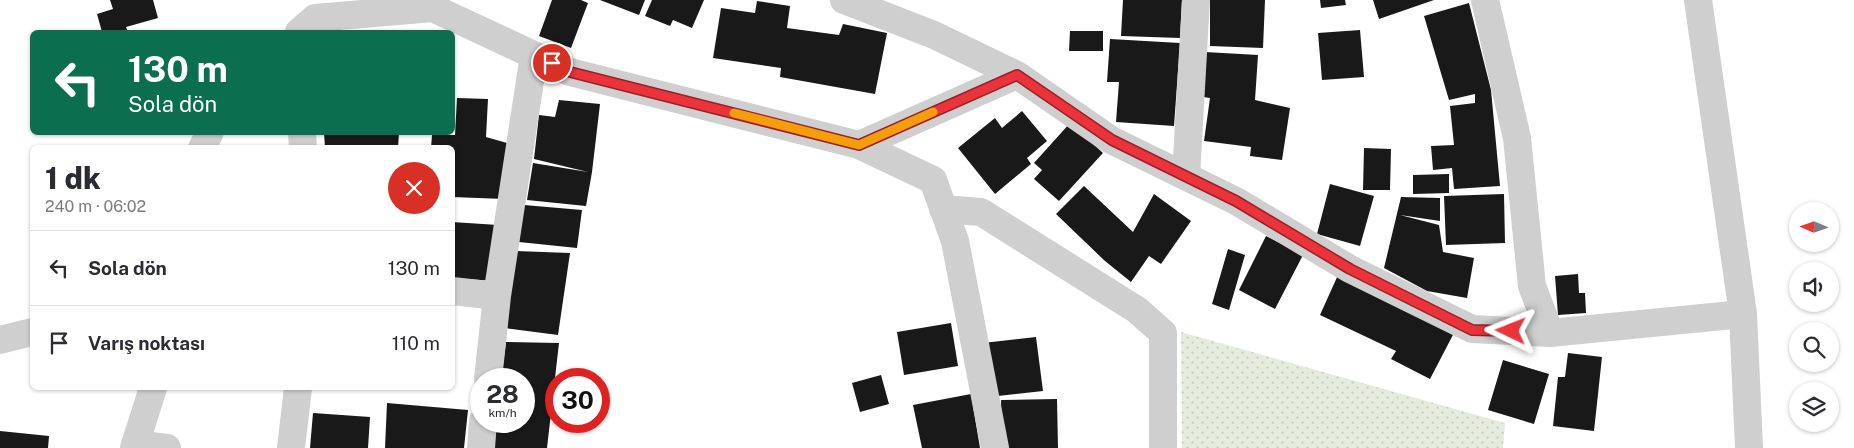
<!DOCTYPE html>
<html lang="tr">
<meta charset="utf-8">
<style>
:root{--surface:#fff;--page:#f7f7f7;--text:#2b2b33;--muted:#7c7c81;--line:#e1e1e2}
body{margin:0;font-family:"Public Sans",sans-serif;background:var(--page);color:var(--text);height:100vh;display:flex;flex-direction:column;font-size:19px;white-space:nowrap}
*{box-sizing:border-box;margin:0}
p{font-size:16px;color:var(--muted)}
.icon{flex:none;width:28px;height:28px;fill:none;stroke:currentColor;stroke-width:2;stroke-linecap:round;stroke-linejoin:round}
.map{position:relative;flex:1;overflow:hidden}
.drawer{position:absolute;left:30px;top:145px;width:425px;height:245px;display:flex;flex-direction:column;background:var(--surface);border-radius:8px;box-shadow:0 1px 4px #0004}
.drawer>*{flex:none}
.banner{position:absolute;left:30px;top:30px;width:425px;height:105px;border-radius:8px;box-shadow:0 1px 4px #0004;background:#0b6e4f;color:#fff;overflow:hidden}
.needle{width:32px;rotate:272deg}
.controls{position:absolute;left:1789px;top:202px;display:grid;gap:10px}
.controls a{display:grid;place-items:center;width:50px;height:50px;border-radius:50%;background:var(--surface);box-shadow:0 1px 4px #0004;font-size:25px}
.speed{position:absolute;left:470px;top:368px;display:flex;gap:10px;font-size:25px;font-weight:700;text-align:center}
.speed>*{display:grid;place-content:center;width:65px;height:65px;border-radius:50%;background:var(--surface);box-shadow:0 1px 4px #0004;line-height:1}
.speed small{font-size:12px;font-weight:400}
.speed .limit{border:8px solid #d22;background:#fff;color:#111}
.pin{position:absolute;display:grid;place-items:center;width:42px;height:42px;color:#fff;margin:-21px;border:2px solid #fff;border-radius:50%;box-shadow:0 1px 5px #0007}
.me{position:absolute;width:55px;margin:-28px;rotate:272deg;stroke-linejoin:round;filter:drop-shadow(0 0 4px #0008)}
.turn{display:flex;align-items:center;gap:18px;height:105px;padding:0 15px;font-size:22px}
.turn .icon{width:65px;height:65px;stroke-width:2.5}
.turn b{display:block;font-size:35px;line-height:42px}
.round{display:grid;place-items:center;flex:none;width:52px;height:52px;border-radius:26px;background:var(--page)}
.summary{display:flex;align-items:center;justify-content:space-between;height:85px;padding:0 15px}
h1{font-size:30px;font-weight:800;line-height:38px}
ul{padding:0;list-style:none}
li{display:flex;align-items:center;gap:15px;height:75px;padding:0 15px;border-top:1px solid var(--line)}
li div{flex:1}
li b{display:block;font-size:19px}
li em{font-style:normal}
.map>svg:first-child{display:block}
.park{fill:url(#park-dots)}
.building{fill:#191919}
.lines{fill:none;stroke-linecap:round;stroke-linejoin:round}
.minor{stroke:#cfcfcf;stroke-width:28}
.tertiary{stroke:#cfcfcf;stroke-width:28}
.route-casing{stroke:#982126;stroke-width:12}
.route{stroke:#ea333a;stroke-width:9}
.slow{stroke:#f59e0b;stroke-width:9}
</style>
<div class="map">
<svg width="1854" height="448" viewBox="0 0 1854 448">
<defs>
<pattern id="park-dots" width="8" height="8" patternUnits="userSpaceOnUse" patternTransform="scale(1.25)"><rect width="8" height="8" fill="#e5ecde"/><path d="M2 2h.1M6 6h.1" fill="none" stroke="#c5cbbf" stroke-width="1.8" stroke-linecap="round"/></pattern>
</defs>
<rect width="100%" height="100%" fill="#fff"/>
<path class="park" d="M1181 332 1505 423 1503 448H1182Z"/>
<path class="building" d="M110 0H153L158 18 126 27 128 32H102L97 14 113 9Z
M552 0H581L588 3 571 48 539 36Z
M600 0H645L639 15Z
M652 0H704L692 28 673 20 670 26 645 16Z
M1123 0H1182L1180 38 1121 36Z
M1210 0H1265L1263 48 1210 46Z
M1320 0H1345L1346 5 1321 8Z
M1373 0H1434L1379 19Z
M757 1 790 6 787 28 839 35 843 24 887 33 875 94 780 77 781 68 713 58 721 8 755 13Z
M1469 3 1491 90 1500 186 1454 189 1452 168 1433 170 1431 146 1454 145 1450 106 1475 103V94L1449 100 1424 16Z
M1360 30 1364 77 1322 80 1318 33Z
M1070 31H1103V51H1069Z
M1110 39 1180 43 1174 126 1116 122 1119 82H1107Z
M1205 52 1258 55 1255 100 1290 108 1282 160 1250 156 1251 147 1204 141 1210 98 1203 97Z
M457 98 488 99 486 137 507 143 504 199 452 197V148H431L432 135H455Z
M559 100 600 104 592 172 586 206 527 200 533 163 588 172 534 159 539 115 555 117Z
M1022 111 1047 141 1027 158 1031 164 995 194 958 148 995 118 1002 128Z
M1070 123 1103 153 1059 201 1034 179 1042 170 1034 163Z
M324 132 399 133 398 148H325Z
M1364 148 1391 149 1390 190H1363Z
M1449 174V193L1413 194V175Z
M1330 184 1374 196 1360 246 1317 234Z
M1084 186 1133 232 1154 194 1191 221 1161 264 1149 256 1131 282 1105 261 1056 214Z
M1504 194 1505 243 1446 245 1444 196Z
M1401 197 1440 198V221L1400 215 1439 225 1443 252 1474 258 1467 298 1427 291 1384 268Z
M524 205 582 210 577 248 519 242Z
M452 222 498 225 494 281 452 278Z
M1266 236 1303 255 1275 309 1239 290Z
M1228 249 1245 255 1229 310 1212 304Z
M516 251 570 253 558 335 505 328Z
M1578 274 1579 293H1585L1586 313 1558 315 1555 276Z
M1338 275 1455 331 1430 379 1391 359 1396 351 1320 315Z
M951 323 958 366 904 375 897 332Z
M1036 337 1043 391 989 397 983 343Z
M506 342 559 343 547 448H492L495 421H524V379H501Z
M1568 353 1602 357 1594 431 1553 426 1558 377H1565Z
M1503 360 1549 374 1534 424 1488 410Z
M881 375 889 404 860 412 852 383Z
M971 394 980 448H922L913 405Z
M1057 399 1058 448H1002L1001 400Z
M387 403 468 410 464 448H385Z
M313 413 370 417 368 448H310Z
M0 431 49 436 48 448H0Z"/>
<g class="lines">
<path class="minor" d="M844 0 934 35 1017 75
M1485 0 1517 138 1532 286 1550 333
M299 32 315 18 433 8 570 72 859 145 933 180 955 241 995 448
M302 132 303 148
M859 145 1017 75 1111 140 1236 201 1350 269 1472 329 1550 333 1743 314
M202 148 210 132
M1186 176 1196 0
M943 209 981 212 1137 310 1163 333V448
M452 291 497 296 534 55
M0 340 32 332
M488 379 497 296
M135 444 167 448
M134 448 153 388
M291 448 298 388
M481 448 483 421"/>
<path class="tertiary" d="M1698 0 1743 314 1749 448"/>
</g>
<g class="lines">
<g class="route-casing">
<path id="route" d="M552 63 570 72 859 145 1017 75 1112 140 1236 201 1350 269 1472 330 1511 331"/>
</g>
<use href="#route" class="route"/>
<path class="slow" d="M734 113 859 145 933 112"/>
</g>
</svg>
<div class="controls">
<a><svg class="needle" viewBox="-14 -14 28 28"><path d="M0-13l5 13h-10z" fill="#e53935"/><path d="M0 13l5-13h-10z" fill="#7c7c81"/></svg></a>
<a><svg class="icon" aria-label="sound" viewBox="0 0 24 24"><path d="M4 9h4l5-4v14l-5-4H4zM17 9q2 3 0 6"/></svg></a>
<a><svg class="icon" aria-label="search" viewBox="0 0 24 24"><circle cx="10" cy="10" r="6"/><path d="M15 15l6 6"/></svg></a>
<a><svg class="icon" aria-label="layers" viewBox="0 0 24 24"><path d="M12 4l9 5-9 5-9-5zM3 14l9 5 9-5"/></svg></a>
</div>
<div class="speed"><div>28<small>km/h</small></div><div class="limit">30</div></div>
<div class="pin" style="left:552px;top:63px;background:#d93025"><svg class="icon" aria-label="arrive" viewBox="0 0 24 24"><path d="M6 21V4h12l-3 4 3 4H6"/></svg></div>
<svg class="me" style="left:1511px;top:331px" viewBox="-20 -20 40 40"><path d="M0-17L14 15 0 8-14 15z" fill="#ea333a" stroke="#fff" stroke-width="4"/></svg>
<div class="banner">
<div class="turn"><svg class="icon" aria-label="left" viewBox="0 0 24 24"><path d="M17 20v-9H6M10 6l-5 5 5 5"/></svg><div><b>130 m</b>Sola dön</div></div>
</div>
<section class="drawer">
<div class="summary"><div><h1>1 dk</h1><p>240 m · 06:02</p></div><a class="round" style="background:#d93025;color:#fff"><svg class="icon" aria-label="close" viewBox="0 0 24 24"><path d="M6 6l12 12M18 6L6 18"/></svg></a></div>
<ul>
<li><svg class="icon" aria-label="left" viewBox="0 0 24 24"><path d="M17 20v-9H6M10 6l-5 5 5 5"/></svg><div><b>Sola dön</b></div><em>130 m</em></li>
<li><svg class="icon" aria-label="arrive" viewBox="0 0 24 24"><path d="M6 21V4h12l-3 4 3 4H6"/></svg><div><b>Varış noktası</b></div><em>110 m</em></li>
</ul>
</section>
</div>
